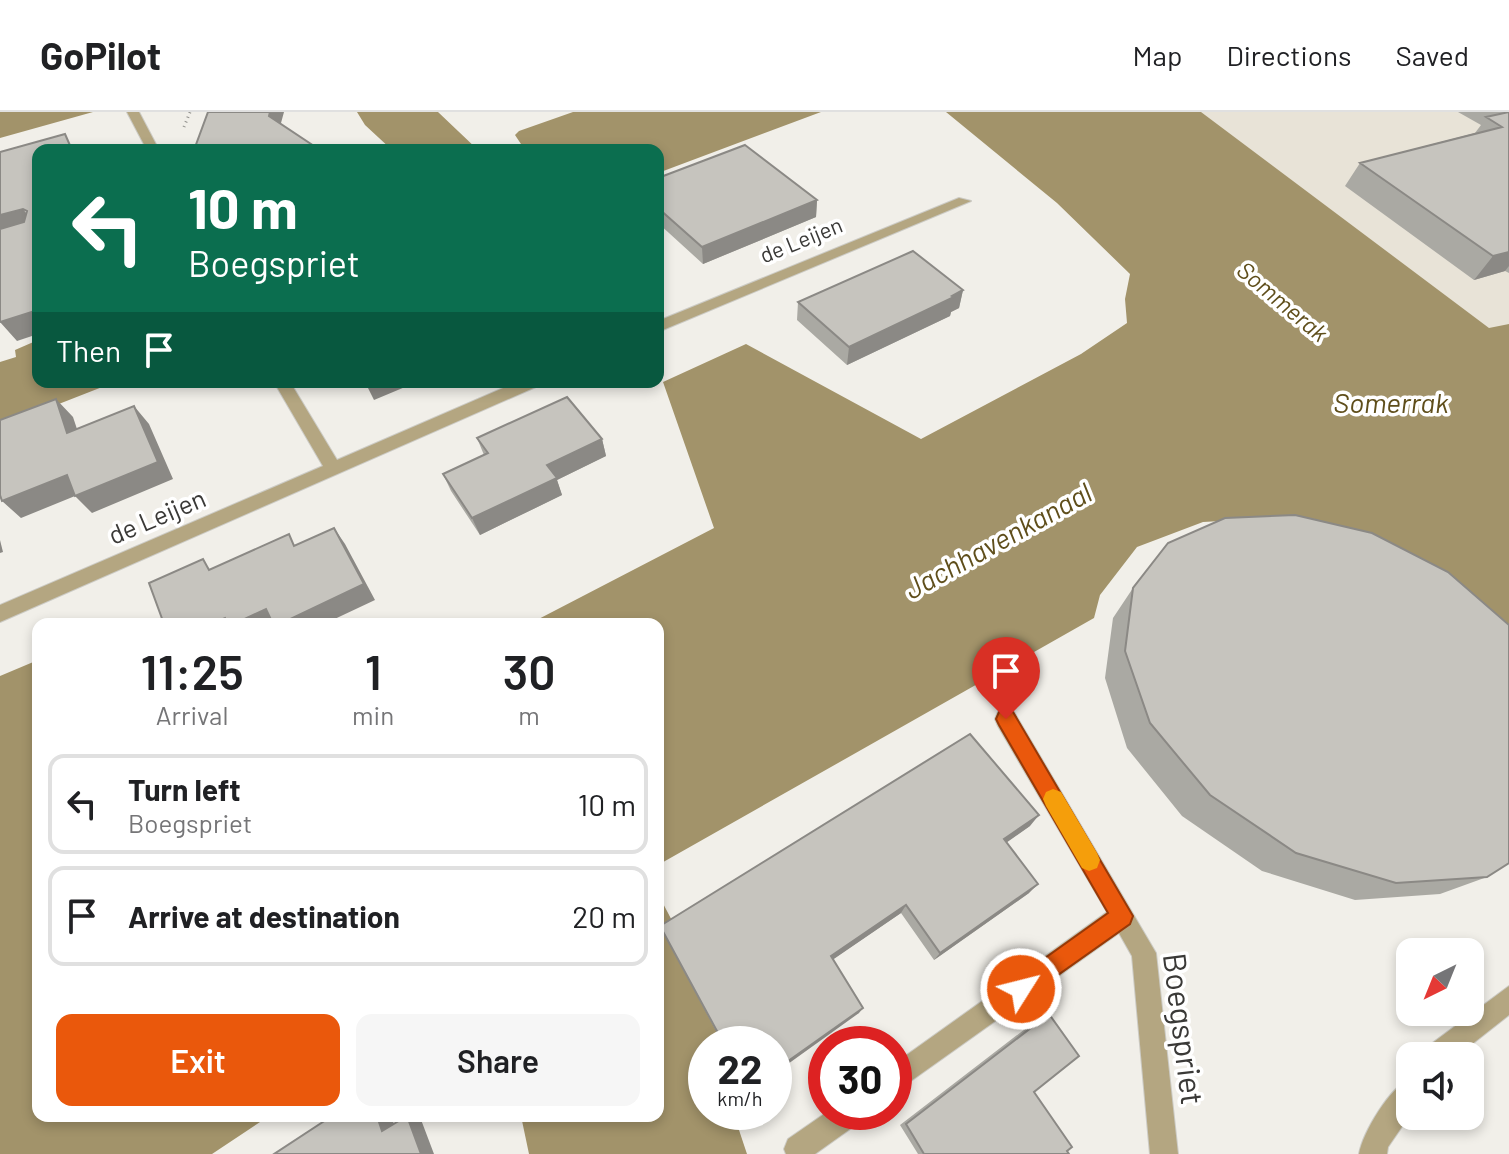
<!DOCTYPE html>
<style>
:root{--surface:#fff;--page:#f6f6f6;--text:#202124;--muted:#757577;--line:#e0e0e0;--accent:#ea580c}
body{margin:0;font-family:Barlow,sans-serif;background:var(--page);color:var(--text);height:100vh;display:flex;flex-direction:column;font-size:30px;white-space:nowrap}
*{box-sizing:border-box;margin:0}
p{font-size:26px;color:var(--muted)}
.icon{flex:none;width:44px;height:44px;fill:none;stroke:currentColor;stroke-width:2;stroke-linecap:round;stroke-linejoin:round}
.map{position:relative;flex:1;overflow:hidden}
.sheet{position:absolute;left:32px;top:506px;width:632px;height:504px;display:flex;flex-direction:column;background:var(--surface);border-radius:16px;box-shadow:0 4px 12px #0003}
.sheet>*{flex:none}
.hud{position:absolute;left:32px;top:32px;width:632px;height:244px;border-radius:16px;box-shadow:0 4px 12px #0003;background:#0b6e4f;color:#fff;overflow:hidden}
.needle{width:52px;rotate:223deg}
.fabs{position:absolute;left:1396px;top:826px;display:grid;gap:16px}
.fabs a{display:grid;place-items:center;width:88px;height:88px;border-radius:16px;background:var(--surface);box-shadow:0 4px 12px #0003;font-size:40px}
.speed{position:absolute;left:688px;top:914px;display:flex;gap:16px;font-size:40px;font-weight:700;text-align:center}
.speed>*{display:grid;place-content:center;width:104px;height:104px;border-radius:50%;background:var(--surface);box-shadow:0 4px 12px #0003;line-height:1}
.speed small{font-size:20px;font-weight:400}
.speed .limit{border:12px solid #d22;background:#fff;color:#111}
.pin{position:absolute;display:grid;place-items:center;width:68px;height:68px;color:#fff;margin:-82px -34px;border-radius:50% 50% 50% 0;rotate:-45deg;box-shadow:0 0 8px #0007}
.pin .icon{rotate:45deg}
.me{position:absolute;width:88px;margin:-44px;rotate:54deg;stroke-linejoin:round;filter:drop-shadow(0 0 6px #0008)}
.turn{display:flex;align-items:center;gap:28px;height:168px;padding:0 24px;font-size:36px}
.turn .icon{width:104px;height:104px;stroke-width:2.5}
.turn b{display:block;font-size:56px;line-height:68px}
.then{display:flex;align-items:center;height:76px;padding:0 24px;background:#0003;gap:16px;font-size:30px}
.eta{display:flex;justify-content:space-evenly;align-items:center;height:136px;text-align:center}
.eta b{font-size:48px;font-weight:600;line-height:56px}
.action{display:flex;gap:16px;margin-top:auto;padding:16px 24px}
.action a{flex:1;height:92px;border-radius:16px;background:var(--accent);color:#fff;font-size:32px;font-weight:600;line-height:92px;text-align:center}
.action a+a{background:var(--page);color:var(--text)}
ul{padding:0;list-style:none}
li{display:flex;align-items:center;gap:24px;height:100px;margin:0 16px 12px;padding:0 8px;border:4px solid var(--line);border-radius:16px}
li div{flex:1}
li b{display:block;font-size:30px}
li em{font-style:normal}
header{display:flex;align-items:center;gap:48px;box-sizing:border-box;height:112px;padding:0 40px;background:var(--surface);border-bottom:2px solid var(--line)}
header strong{font-size:38px}
nav{display:flex;gap:44px;margin-inline-start:auto;font-size:28px}
.map>svg:first-child{display:block}
.built{fill:#e8e3d7}
.water{fill:#a2936a}
.lines{fill:none;stroke-linecap:round;stroke-linejoin:round}
.street-casing{stroke:#cccbc5;stroke-width:2}
.path{stroke:#92918d;stroke-width:3;stroke-dasharray:1 4;stroke-linecap:butt}
.street{fill:#b4a681;fill-rule:evenodd}
.wall{fill:#aaa9a3}
.shaded-wall{fill:#8b8985}
.building{fill:#c6c4be;stroke:#8b8985;stroke-width:2}
.route{fill:#ea580c;stroke:#983908;stroke-width:2}
.slow{fill:#f59e0b}
.labels{text-anchor:middle;stroke-width:7;stroke-linejoin:round;paint-order:stroke}
.far-street-label{font-size:22px;fill:#3a3937;stroke:#fff}
.far-water-label{font-size:24px;font-style:italic;fill:#5f4e1b;stroke:#fff}
.street-label{font-size:26px;fill:#3a3937;stroke:#fff}
.water-label{font-size:28px;font-style:italic;fill:#5f4e1b;stroke:#fff}
.near-street-label{font-size:32px;fill:#3a3937;stroke:#fff}
</style>
<header>
<strong>GoPilot</strong>
<nav><a>Map</a><a>Directions</a><a>Saved</a></nav>
</header>
<div class="map">
<svg width="1509" height="1042" viewBox="0 0 1509 1042">
<rect width="100%" height="100%" fill="#f1efe9"/>
<path class="built" d="M1166 0H1509V251Z"/>
<path class="water" d="M0 0H93L0 26Z
M357 0H438L478 38H392L365 13Z
M573 0H821L658 61V38H525L515 23 519 19Z
M946 0H1201L1489 216 1509 212V527L1277 406 1203 410 1137 435 1100 483 1094 506 658 753V512H529L714 416 663 270 746 232 921 327 1081 242 1127 211 1125 187 1130 162 1057 91Z
M38 228V270H115L0 315V250L16 245 15 238Z
M38 548V1004H269L212 1042H0V564Z
M658 782 737 932H706V1000H733L747 1042H529L521 1004H658Z"/>
<g class="lines">
<g class="street-casing">
<path id="street" d="M127 0H139L159 38H147Z
M959 86 971 89 658 220V209Z
M274 270H290L337 348 517 270H540L538 274 0 510V493L323 354Z
M1006 597 1014 600 1156 841 1178 1042H1150L1132 844 1119 821 894 981V952L1107 800 998 614 995 607 998 600Z
M1509 874V903L1457 944H1423L1427 935Z
M1410 967V1003L1388 1035 1387 1042H1359C1363 1020 1390 975 1410 967Z
M827 1000H864L860 1010 815 1042H786L784 1037 788 1027Z"/>
</g>
<path class="path" d="M184 15 190 0"/>
<use href="#street" class="street"/>
</g>
<path class="wall" d="M1458 0H1509V161L1505 159 1474 168 1345 74 1360 51 1475 21 1481 13Z
M658 66 817 88 816 105 703 152 658 111Z
M963 178 959 196 951 200 950 204 847 253 797 208 798 190Z
M477 326 602 327 606 344 557 368 562 383 480 423 451 379 443 362 484 343Z
M1133 476 1487 765 1440 782 1355 788 1262 759 1182 704 1127 636 1105 566 1113 506Z
M1030 714 1006 730 1029 781 934 848 901 801 833 847 859 901 774 932H723L660 814Z
M1049 902 1034 980 1069 1042H918L900 1013 1038 907Z"/>
<path class="shaded-wall" d="M270 0H284L278 22 269 4Z
M817 88 816 105 703 152 702 135Z
M23 97 37 115 0 126V103Z
M1509 140V154L1505 159 1474 168 1493 144Z
M963 178 959 196 951 200 950 204 847 253 849 235Z
M38 198V222L17 229 0 210Z
M365 270H417L374 288Z
M56 287 73 305 84 338 67 321Z
M134 294 149 312 173 367 92 401 75 384 21 406 2 389Z
M602 327 606 344 557 368 562 383 480 423 472 406 547 353Z
M334 416 345 432 375 488 324 512H280Z
M0 428 3 440 0 441Z
M266 497 280 512H234Z
M225 506 231 512H211Z
M1039 703 1030 714 996 738 1004 727Z
M1038 772 1029 781 934 848 940 841Z
M906 793 901 801 828 851 831 844Z
M863 896 859 901 774 962V959Z
M377 1004H391L397 1020 382 1019Z
M407 1004 420 1005 434 1042H421Z"/>
<path class="building" d="M208 0H270L269 4 320 38H221L219 34 206 38H194Z
M1509 0V140L1493 144 1360 51 1502 15 1486 5Z
M65 22 72 38H38V198L0 210V117L24 110 27 99 23 97 0 103V40Z
M745 33 817 88 702 135 658 96V66Z
M913 139 963 178 952 184 954 185 849 235 798 190Z
M567 285 602 327 547 353 557 366 472 406 443 362 488 341 477 326Z
M56 287 67 321 134 294 158 350 75 384 67 363 2 389 0 383V308Z
M1295 403 1372 421 1448 460 1509 513V751L1487 765 1396 771 1296 741 1210 683 1150 611 1125 539 1133 476 1168 431 1225 406Z
M334 416 364 472 280 512H273L266 497 234 512H227L225 506 211 512H164L149 471 203 447 209 458 289 422 294 434Z
M970 622 1039 703 1004 727 1038 772 940 841 906 793 831 844 863 896 774 959V932H724L660 814Z
M1049 902 1079 944 1034 980 1072 1035 1067 1039 1069 1042H924L906 1012Z
M332 1004H377L382 1019 407 1004 421 1042H274Z"/>
<path class="route" d="M1006 598 1013 600 1133 804 1130 812 1021 889 1013 885 1009 877 1013 869 1108 801 999 613 996 607 999 600Z"/>
<path class="slow" d="M1053 677 1061 680 1097 741 1100 748 1097 756 1089 759 1082 756 1046 694 1043 687 1046 680Z"/>
<g class="labels">
<g class="far-street-label">
<text transform="translate(801 128) rotate(-22)" y="8">de Leijen</text>
</g>
<g class="far-water-label">
<text transform="translate(1282 190) rotate(40)" y="8">Sommerak</text>
</g>
<g class="street-label">
<text transform="translate(157 405) rotate(-23)" y="9">de Leijen</text>
</g>
<g class="water-label">
<text x="1391" y="301">Somerrak</text>
<text transform="translate(998 429) rotate(-29)" y="10">Jachhavenkanaal</text>
</g>
<g class="near-street-label">
<text transform="translate(1183 917) rotate(83)" y="11">Boegspriet</text>
</g>
</g>
</svg>
<div class="fabs">
<a><svg class="needle" viewBox="-14 -14 28 28"><path d="M0-13l5 13h-10z" fill="#e53935"/><path d="M0 13l5-13h-10z" fill="#757577"/></svg></a>
<a><svg class="icon" aria-label="sound" viewBox="0 0 24 24"><path d="M4 9h4l5-4v14l-5-4H4zM17 9q2 3 0 6"/></svg></a>
</div>
<div class="speed"><div>22<small>km/h</small></div><div class="limit">30</div></div>
<div class="pin" style="left:1006px;top:607px;background:#d93025"><svg class="icon" aria-label="arrive" viewBox="0 0 24 24"><path d="M6 21V4h12l-3 4 3 4H6"/></svg></div>
<svg class="me" style="left:1021px;top:877px" viewBox="-20 -20 40 40"><circle r="17" fill="#ea580c" stroke="#fff" stroke-width="3"/><path d="M0-11L8 9 0 5-8 9z" fill="#fff"/></svg>
<div class="hud">
<div class="turn"><svg class="icon" aria-label="left" viewBox="0 0 24 24"><path d="M17 20v-9H6M10 6l-5 5 5 5"/></svg><div><b>10 m</b>Boegspriet</div></div>
<div class="then">Then<svg class="icon" aria-label="arrive" viewBox="0 0 24 24"><path d="M6 21V4h12l-3 4 3 4H6"/></svg></div>
</div>
<section class="sheet">
<div class="eta">
<div><b>11:25</b><p>Arrival</p></div>
<div><b>1</b><p>min</p></div>
<div><b>30</b><p>m</p></div>
</div>
<ul>
<li><svg class="icon" aria-label="left" viewBox="0 0 24 24"><path d="M17 20v-9H6M10 6l-5 5 5 5"/></svg><div><b>Turn left</b><p>Boegspriet</p></div><em>10 m</em></li>
<li><svg class="icon" aria-label="arrive" viewBox="0 0 24 24"><path d="M6 21V4h12l-3 4 3 4H6"/></svg><div><b>Arrive at destination</b></div><em>20 m</em></li>
</ul>
<div class="action"><a>Exit</a><a>Share</a></div>
</section>
</div>
